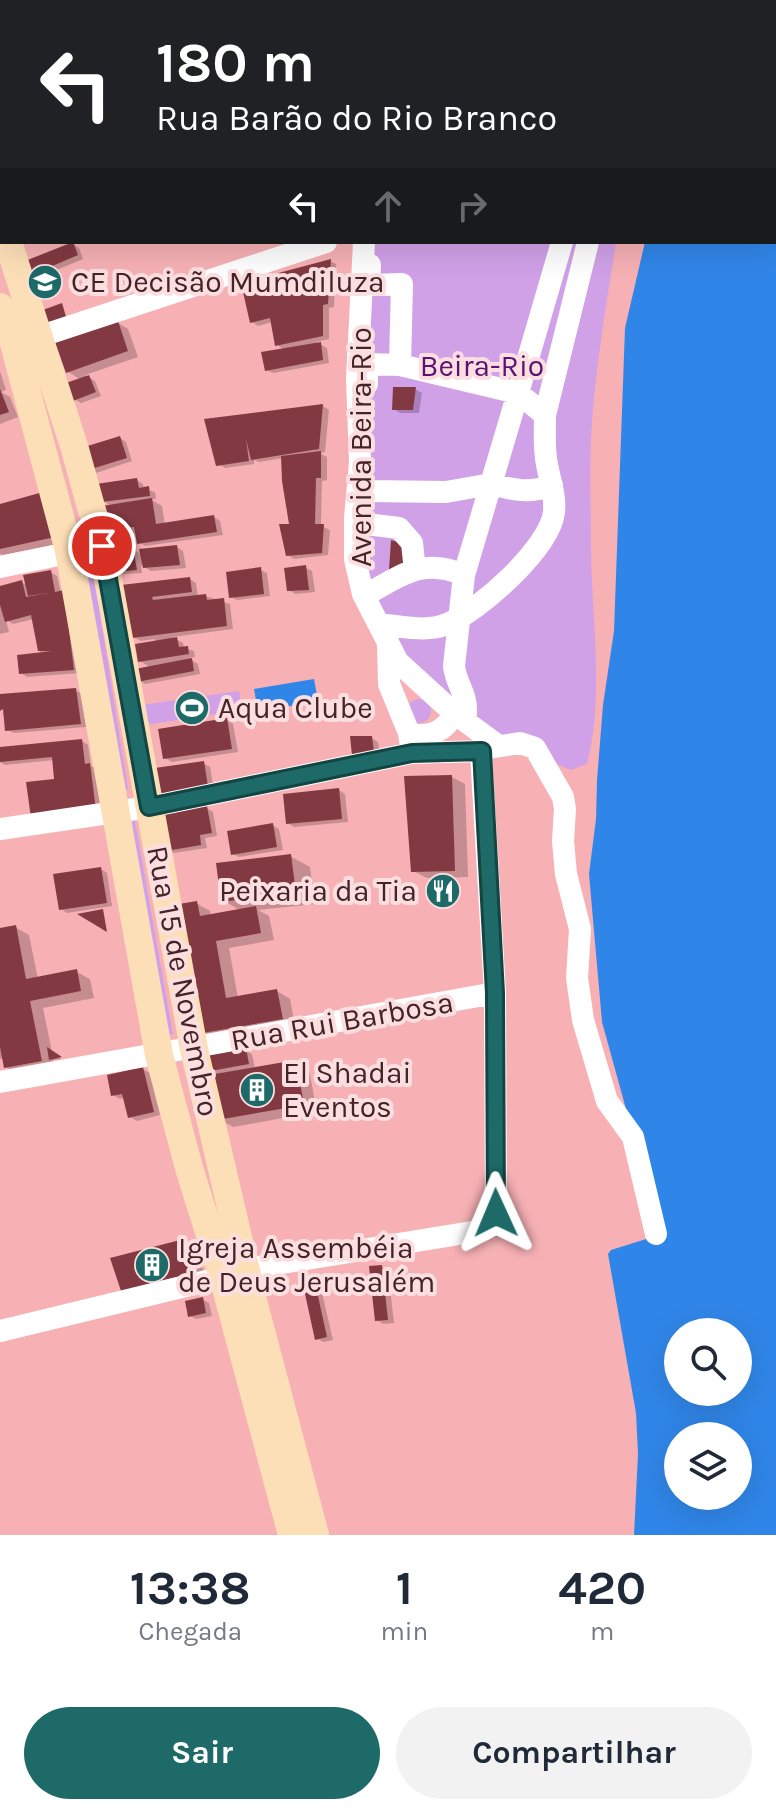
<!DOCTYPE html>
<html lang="pt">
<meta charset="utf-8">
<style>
:root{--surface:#fff;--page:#f2f2f3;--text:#1f2937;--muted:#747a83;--accent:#1d6a69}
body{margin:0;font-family:Karla,sans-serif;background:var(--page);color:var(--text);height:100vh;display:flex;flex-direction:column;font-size:30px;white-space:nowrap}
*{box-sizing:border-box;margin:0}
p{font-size:26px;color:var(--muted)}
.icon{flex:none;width:44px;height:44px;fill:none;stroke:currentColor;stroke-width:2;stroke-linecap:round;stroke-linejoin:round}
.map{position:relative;height:1535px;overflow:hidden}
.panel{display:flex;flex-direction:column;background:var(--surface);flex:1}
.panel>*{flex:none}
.guide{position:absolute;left:0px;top:0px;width:776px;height:244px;box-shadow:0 8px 32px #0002;background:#202124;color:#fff;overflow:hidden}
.tools{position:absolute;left:664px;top:1318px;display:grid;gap:16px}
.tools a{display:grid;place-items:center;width:88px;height:88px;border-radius:50%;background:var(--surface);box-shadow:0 8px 32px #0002;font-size:40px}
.pin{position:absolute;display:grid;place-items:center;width:68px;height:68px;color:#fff;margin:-34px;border:4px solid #fff;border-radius:50%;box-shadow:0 2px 8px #0007}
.me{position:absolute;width:88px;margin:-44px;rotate:359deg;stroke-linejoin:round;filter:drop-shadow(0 0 6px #0008)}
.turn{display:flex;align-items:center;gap:28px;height:168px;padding:0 24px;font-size:36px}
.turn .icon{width:104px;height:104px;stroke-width:2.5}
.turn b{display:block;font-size:56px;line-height:68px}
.lanes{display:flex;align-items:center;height:76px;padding:0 24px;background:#0003;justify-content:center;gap:40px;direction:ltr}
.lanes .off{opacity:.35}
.eta{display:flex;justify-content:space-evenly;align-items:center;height:136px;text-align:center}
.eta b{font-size:48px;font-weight:700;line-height:56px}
.cta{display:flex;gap:16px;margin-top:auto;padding:16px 24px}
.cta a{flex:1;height:92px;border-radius:48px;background:var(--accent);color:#fff;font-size:32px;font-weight:700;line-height:92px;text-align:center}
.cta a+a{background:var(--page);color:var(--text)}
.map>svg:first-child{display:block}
.green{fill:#d1a1e8}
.water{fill:#3086e8;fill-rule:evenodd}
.shadow{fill:#0003}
.building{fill:#833942}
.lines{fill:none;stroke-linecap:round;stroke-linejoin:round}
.minor{stroke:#fff;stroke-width:22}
.major{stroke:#fddfb7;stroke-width:28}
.route-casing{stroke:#134544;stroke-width:20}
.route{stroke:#1d6a69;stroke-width:14}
.labels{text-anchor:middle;stroke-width:8;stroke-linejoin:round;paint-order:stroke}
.poi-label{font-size:30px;fill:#452326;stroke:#fbdfe0;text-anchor:start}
.park-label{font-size:30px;fill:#5b1275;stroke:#fbdfe0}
.street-label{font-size:30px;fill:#452326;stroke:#fbdfe0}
</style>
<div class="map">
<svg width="776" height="1535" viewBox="0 0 776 1535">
<rect width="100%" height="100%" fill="#f7b1b5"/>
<path class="green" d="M367 242H616C607 302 596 362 592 423 589 463 591 505 591 545 591 617 605 693 587 764L571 770 503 743 414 686 371 592 365 556 369 461Z
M93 570 128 789 120 791 87 571Z
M239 691 242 710 145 725 142 705Z
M407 711a12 12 0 1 1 24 0a12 12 0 1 1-24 0Z
M135 821 173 1034 162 1037 129 822Z"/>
<path class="water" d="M351 0H559L351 2Z
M692 0H776V1535H634L638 1454 636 1413 608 1254 611 1250 659 1235 660 1232 602 1022 589 874 596 819 597 780 603 705 614 631 625 328 645 242H774V2H692ZM678 1332H738V1392H678ZM678 1436H738V1496H678Z
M314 679 318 701 258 712 254 689Z"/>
<path class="shadow" d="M2 61V88L0 89V62Z
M0 99 2 104V181L0 174Z
M73 244 79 248 83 259 37 278 30 274Z
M330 261 336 264 334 307 329 308V339L316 342 327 348 329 363 273 373 266 370 285 350 277 345 272 322 258 326 252 322Z
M118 323 128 329 138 357 85 375 95 381 101 396 81 403 74 399 81 380 67 371Z
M0 371 6 390 1 392 10 397 18 417 0 424Z
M415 389 422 393 419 413H400L394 409Z
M323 406 329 410 325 452 319 453 327 457V480L322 481 321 526 330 530 328 555 294 559 288 555 291 526 284 458 259 462 254 460V464L225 468 218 464 206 421Z
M120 438 126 442 132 461 96 473 90 469Z
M137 480 143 484 144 489 155 492 156 499H150L162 506 165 525 214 517 220 521 223 535 145 546 139 542 137 533 118 536 108 530 113 507 102 500Z
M0 506 64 543 3 555 0 554Z
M177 547 183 551 186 568 151 571 141 565 142 573 123 574 116 570 133 549 142 555Z
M306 568 312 571 315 592 295 594 289 590Z
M260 570 267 573 270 596 237 600 231 597Z
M50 572 57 576 80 673 27 677 21 673 41 655 34 619 13 624 6 620 9 632 0 634V588L21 582 28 586Z
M190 579 196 583 198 597 205 596 230 604 233 629 172 637 183 643 184 648 194 651 195 657 188 658 198 664 200 674 145 684 139 680 151 668 140 661 155 643V639L141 641 134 637 123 587Z
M75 690 82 694 86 727 14 733 7 730 0 696Z
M227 720 233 724 238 752 172 762 165 758Z
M371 738 378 742 381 763 361 767Z
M82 741 88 745 91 766 96 769 102 813 57 781 54 760 5 765 0 762V749Z
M203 763 210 767 215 796 167 799Z
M452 777 465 784 468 877 427 878 413 871Z
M339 790 345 794 348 822 294 827 288 823Z
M207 808 213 812 217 836 205 838 207 848 174 853 168 849Z
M272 825 279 829 283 850 239 857 233 854Z
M290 856 310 867 315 904 258 910 269 916 274 940 229 948 238 998 277 991 290 999 295 1026 213 1041 199 1033 196 903 210 911 211 916 241 911 223 900Z
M101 869 107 873 112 906 67 913 61 909Z
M15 927 29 935 38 979 77 972 90 979 94 998 43 1008 52 1052 61 1059 53 1060 55 1068 20 1075 6 1067 4 1058 0 1059V930Z
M245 1050 252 1054 255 1069 295 1062 309 1070 317 1112 233 1127 219 1119 207 1071Z
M143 1069 150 1073 160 1115 137 1121 130 1117 125 1097 120 1099 113 1095Z
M184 1241 197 1249 206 1280 113 1259Z
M382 1267 388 1270 394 1323 383 1324 377 1320Z
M314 1280 320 1284 333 1340 323 1342 317 1338Z
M202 1299 209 1303 212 1316 196 1319 190 1316Z"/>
<path class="building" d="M73 242 78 255 29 276 25 261Z
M331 259 328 304 323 305V336L275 346 270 318 250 323 241 283Z
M62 303 67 320 46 327 40 311Z
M118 321 128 351 66 373 55 342Z
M321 342 323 360 265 371 261 352Z
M89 375 96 392 73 401 66 383Z
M393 387H416L413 410H392Z
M0 389 9 412 0 415Z
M323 404 319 449 251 460 246 439 249 461 216 466 204 419Z
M120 436 127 458 88 470 81 448Z
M321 451V478H316L315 524H324L322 553 286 556 279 524H289L282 481 281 456Z
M137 478 139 488 149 486 150 496 101 502 96 484Z
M43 492 55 537 0 549V504Z
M152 498 156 524 214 515 217 532 137 544 134 527 106 531 102 506Z
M391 540 405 544 404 567 389 570Z
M177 545 180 565 143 568 139 549Z
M133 547 137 570 115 572 111 549Z
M306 565 309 590 287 591 284 568Z
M261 567 264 594 229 598 226 572Z
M51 570 55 592 64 590 74 670 19 674 17 655 52 651H38L31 615 5 622 0 605V586L22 580 26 597 48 593 28 596 23 575Z
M190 577 192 592 152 597 153 600 206 594 207 600 224 598 227 626 132 638 121 585Z
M177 637 179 647 188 646 189 654 138 662 135 644Z
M192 658 194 671 137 682 135 669Z
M76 688 81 724 5 731 3 709 0 711V694Z
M227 718 232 749 163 759 158 729Z
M350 736H372L375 761 353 765Z
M82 739 85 764 90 763 96 810 31 818 26 782 54 779 52 757 0 762V747Z
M204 761 209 793 159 797 155 768Z
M452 775 455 871 411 872 404 776Z
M339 788 342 819 286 824 283 794Z
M207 806 212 833 200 835 201 845 166 851 159 814Z
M273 823 277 847 231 855 227 831Z
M291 854 296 893 221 902 216 863Z
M101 867 107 903 59 910 53 874Z
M197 901 200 916 256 906 261 933 216 941 226 998 277 989 283 1019 197 1034 173 905Z
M103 909 107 932 77 914Z
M16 925 26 979 77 969 81 991 30 1001 42 1061 4 1068 0 1047V928Z
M47 1047 62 1057 49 1060Z
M246 1048 249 1064 205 1072 202 1056Z
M296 1060 304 1105 217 1120 209 1075Z
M143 1067 154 1112 128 1118 122 1094 111 1096 107 1075Z
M184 1239 193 1273 121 1291 110 1258Z
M382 1265 388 1320 375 1321 369 1266Z
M314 1278 327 1337 315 1340 302 1280Z
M203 1297 206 1313 188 1317 185 1301Z"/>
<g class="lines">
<path class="minor" d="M330 0 331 2
M590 2V0
M370 265 369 285 402 284 400 365
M23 339 38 337 326 242
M367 384V364L400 365 518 393 562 242
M545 415 588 242
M368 491 446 492 491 484 518 393 545 415C545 430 544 444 546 458 548 476 556 493 554 512 550 548 479 611 447 624 428 632 406 627 386 625
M366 524 399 528 412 543 414 562
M0 567 102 546
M371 592C405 573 425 558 464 575
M388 645 389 684 409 733 412 753
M466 713C467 692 456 685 454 666L464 575 491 484C514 490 529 494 552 485
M409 733C429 739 446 731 454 713
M495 747 520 743 535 748 563 797 565 809 563 841 566 874 580 929 577 978 583 1020 607 1101 633 1137 656 1234
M0 829 149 807 412 753 482 751
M0 1082C165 1053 330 1022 495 993
M0 1331 223 1277 245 1269 484 1230 493 1222 496 1213 495 993 481 753 496 744 454 713 398 662 363 594 355 559V518L360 462 357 379 364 242"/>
<path class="major" d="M8 242 74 446 102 546 194 1049 252 1297 315 1535
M0 307 13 340 69 551 159 1055 189 1168 223 1277 292 1535"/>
</g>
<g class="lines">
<g class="route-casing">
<path id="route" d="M102 546 149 807 412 753 482 751 495 993 496 1213"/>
</g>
<use href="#route" class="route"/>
</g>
<defs>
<g id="school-disc" transform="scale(1.8)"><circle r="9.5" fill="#1d6a69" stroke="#fbdfe0"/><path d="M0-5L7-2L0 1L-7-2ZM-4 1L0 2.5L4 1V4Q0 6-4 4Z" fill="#fff"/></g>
<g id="stadium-disc" transform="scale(1.8)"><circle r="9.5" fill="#1d6a69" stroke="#fbdfe0"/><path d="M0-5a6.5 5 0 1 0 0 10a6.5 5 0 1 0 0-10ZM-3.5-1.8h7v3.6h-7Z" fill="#fff"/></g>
<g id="restaurant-disc" transform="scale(1.8)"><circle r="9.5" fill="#1d6a69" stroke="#fbdfe0"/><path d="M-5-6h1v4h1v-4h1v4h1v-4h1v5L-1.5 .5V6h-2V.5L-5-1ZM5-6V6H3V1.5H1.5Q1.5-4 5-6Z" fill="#fff"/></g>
<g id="building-disc" transform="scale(1.8)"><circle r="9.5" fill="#1d6a69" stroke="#fbdfe0"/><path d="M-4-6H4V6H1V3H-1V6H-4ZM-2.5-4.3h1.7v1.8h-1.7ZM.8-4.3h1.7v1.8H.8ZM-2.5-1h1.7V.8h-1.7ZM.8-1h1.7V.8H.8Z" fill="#fff"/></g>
</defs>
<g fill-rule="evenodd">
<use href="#school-disc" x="45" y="282"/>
<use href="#stadium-disc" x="192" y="708"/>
<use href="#restaurant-disc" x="443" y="891"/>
<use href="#building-disc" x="257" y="1090"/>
<use href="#building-disc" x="152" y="1265"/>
</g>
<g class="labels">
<g class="poi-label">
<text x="71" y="292">CE Decisão Mumdiluza</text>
<text x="218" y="718">Aqua Clube</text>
<text x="417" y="901" text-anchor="end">Peixaria da Tia</text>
<text x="283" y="1083">El Shadai<tspan x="283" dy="34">Eventos</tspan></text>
<text x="178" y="1258">Igreja Assembéia<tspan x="178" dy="34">de Deus Jerusalém</tspan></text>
</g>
<g class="park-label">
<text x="482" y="376">Beira-Rio</text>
</g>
<g class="street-label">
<text transform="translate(361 447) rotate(-90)" y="10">Avenida Beira-Rio</text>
<text transform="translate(183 981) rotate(79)" y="10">Rua 15 de Novembro</text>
<text transform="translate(342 1021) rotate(-10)" y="10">Rua Rui Barbosa</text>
</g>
</g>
</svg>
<div class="tools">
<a><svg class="icon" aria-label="search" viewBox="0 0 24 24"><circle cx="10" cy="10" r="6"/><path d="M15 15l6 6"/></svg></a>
<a><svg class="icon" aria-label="layers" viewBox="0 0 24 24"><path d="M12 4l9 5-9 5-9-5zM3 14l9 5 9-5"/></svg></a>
</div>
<div class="pin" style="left:102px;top:546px;background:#d93025"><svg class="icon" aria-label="arrive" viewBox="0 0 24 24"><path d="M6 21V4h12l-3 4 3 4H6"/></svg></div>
<svg class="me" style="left:496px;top:1213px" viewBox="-20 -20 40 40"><path d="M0-17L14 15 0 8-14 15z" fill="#1d6a69" stroke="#fff" stroke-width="4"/></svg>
<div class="guide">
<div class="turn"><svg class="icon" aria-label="left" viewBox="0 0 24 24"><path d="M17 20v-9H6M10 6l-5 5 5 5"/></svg><div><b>180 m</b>Rua Barão do Rio Branco</div></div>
<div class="lanes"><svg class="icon" aria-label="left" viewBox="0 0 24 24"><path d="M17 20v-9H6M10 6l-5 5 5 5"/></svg><svg class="icon off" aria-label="ahead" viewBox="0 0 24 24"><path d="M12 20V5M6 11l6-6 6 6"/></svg><svg class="icon off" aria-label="right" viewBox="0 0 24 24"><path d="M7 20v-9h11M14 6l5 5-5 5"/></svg></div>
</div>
</div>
<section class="panel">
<div class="eta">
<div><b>13:38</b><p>Chegada</p></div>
<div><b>1</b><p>min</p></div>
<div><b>420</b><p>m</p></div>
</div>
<div class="cta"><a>Sair</a><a>Compartilhar</a></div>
</section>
